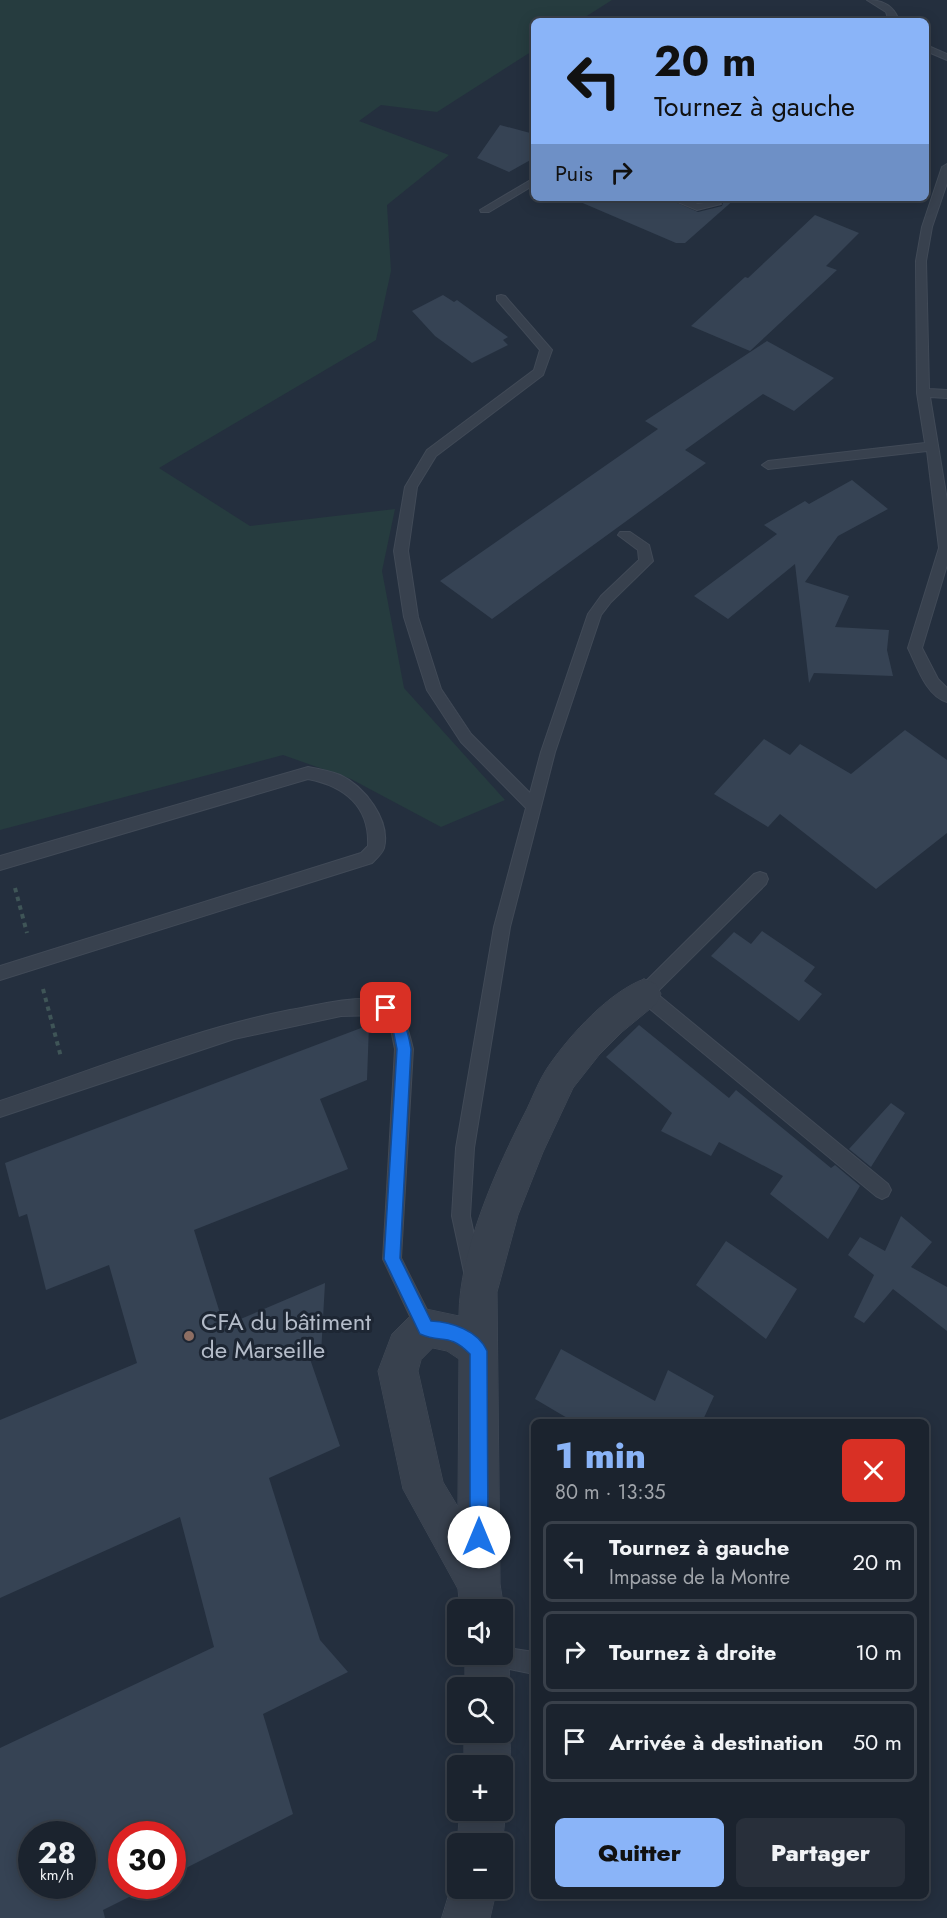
<!DOCTYPE html>
<html lang="fr">
<meta charset="utf-8">
<style>
:root{--surface:#1b232e;--page:#282f3a;--text:#f1f3f6;--muted:#a0a4aa;--line:#39404a;--accent:#8ab4f8}
body{margin:0;font-family:Jost,sans-serif;background:var(--page);color:var(--text);height:100vh;display:flex;flex-direction:column;font-size:22px;white-space:nowrap}
*{box-sizing:border-box;margin:0}
p{font-size:20px;color:var(--muted)}
.icon{flex:none;width:33px;height:33px;fill:none;stroke:currentColor;stroke-width:2;stroke-linecap:round;stroke-linejoin:round}
.map{position:relative;flex:1;overflow:hidden}
.drawer{position:absolute;left:531px;top:1419px;width:398px;height:480px;display:flex;flex-direction:column;background:var(--surface);border-radius:9px;box-shadow:0 3px 15px #0003,0 0 0 2px var(--line)}
.drawer>*{flex:none}
.hud{position:absolute;left:531px;top:18px;width:398px;height:183px;border-radius:9px;box-shadow:0 3px 15px #0003,0 0 0 2px var(--line);background:#8ab4f8;color:#111;overflow:hidden}
.tools{position:absolute;left:447px;top:1599px;display:grid;gap:12px}
.tools a{display:grid;place-items:center;width:66px;height:66px;border-radius:9px;background:var(--surface);box-shadow:0 3px 15px #0003,0 0 0 2px var(--line);font-size:30px}
.speed{position:absolute;left:18px;top:1821px;display:flex;gap:12px;font-size:30px;font-weight:700;text-align:center}
.speed>*{display:grid;place-content:center;width:78px;height:78px;border-radius:50%;background:var(--surface);box-shadow:0 3px 15px #0003,0 0 0 2px var(--line);line-height:1}
.speed small{font-size:15px;font-weight:400}
.speed .limit{border:9px solid #d22;background:#fff;color:#111}
.pin{position:absolute;display:grid;place-items:center;width:51px;height:51px;color:#fff;margin:-26px;border-radius:12px;box-shadow:0 3px 9px #0006}
.me{position:absolute;width:66px;margin:-33px;rotate:0deg;stroke-linejoin:round;filter:drop-shadow(0 0 4px #0008)}
.turn{display:flex;align-items:center;gap:21px;height:126px;padding:0 24px;font-size:27px}
.turn .icon{width:78px;height:78px;stroke-width:2.5}
.turn b{display:block;font-size:42px;line-height:51px}
.then{display:flex;align-items:center;height:57px;padding:0 24px;background:#0003;gap:12px;font-size:22px}
.round{display:grid;place-items:center;flex:none;width:63px;height:63px;border-radius:9px;background:var(--page)}
.summary{display:flex;align-items:center;justify-content:space-between;height:102px;padding:0 24px}
h1{font-size:36px;font-weight:800;line-height:45px;color:var(--accent)}
.action{display:flex;gap:12px;margin-top:auto;padding:12px 24px}
.action a{flex:1;height:69px;border-radius:9px;background:var(--accent);color:#111;font-size:24px;font-weight:800;line-height:69px;text-align:center}
.action a+a{background:var(--page);color:var(--text)}
ul{padding:0;list-style:none}
li{display:flex;align-items:center;gap:18px;height:81px;margin:0 12px 9px;padding:0 12px;border:3px solid var(--line);border-radius:9px}
li div{flex:1}
li b{display:block;font-size:22px}
li em{font-style:normal}
.map>svg:first-child{display:block}
.green{fill:#263c3f}
.building{fill:#364354;fill-rule:evenodd}
.lines{fill:none;stroke-linecap:round;stroke-linejoin:round}
.service-casing{stroke:#414a57;stroke-width:2}
.minor-casing{stroke:#414a57;stroke-width:1}
.path{stroke:#3f5557;stroke-width:4;stroke-dasharray:4.5 4.5;stroke-linecap:butt}
.service{fill:#38414e;fill-rule:evenodd}
.minor{fill:#38414e;fill-rule:evenodd}
.route{fill:#1a73e8;stroke:#114b97;stroke-width:1.5}
.education-dot{fill:#8d6e63;stroke:#1d2633;stroke-width:2}
.labels{text-anchor:middle;stroke-width:6;stroke-linejoin:round;paint-order:stroke}
.poi-label{font-size:24px;fill:#b4bcc9;stroke:#1d2633;text-anchor:start}
</style>
<div class="map">
<svg width="947" height="1918" viewBox="0 0 947 1918">
<rect width="100%" height="100%" fill="#242f3e"/>
<path class="green" d="M0 0H612L579 21H534V50L437 112 381 105 359 121 449 155 387 205 391 271 376 340 159 468 250 526 395 509 382 571 404 688 505 800 441 827 351 779 283 755 0 830Z"/>
<path class="building" d="M500 125 534 134V158L509 172 477 158Z
M571 198H666L698 212 722 206 723 203 716 199 698 202 689 198H736L685 243H676Z
M815 215 859 233 826 266 837 270 750 351 691 326 745 277 748 278Z
M443 295 454 302 457 300 508 337 503 340 508 345 472 363 435 336 412 311Z
M767 341 834 378 794 411 763 394 685 450 706 463 492 619 440 581 658 429 645 421Z
M852 480 888 509 838 536 805 582 849 596 835 627 889 630 887 650 893 676 814 673 809 683 795 564 728 619 694 596 777 534 764 525 805 501 809 504Z
M905 730 947 760V833L876 889 780 814 768 827 714 794 764 739 790 755 800 744 851 774Z
M762 931 815 967 804 981 822 994 799 1021 711 956 734 932 751 944Z
M369 1025 367 1080 320 1099 348 1169 194 1230 224 1326 325 1283 321 1354 310 1359 340 1446 269 1478 320 1640 348 1672 263 1714 293 1814 172 1875V1834H122V1886H151L103 1910 105 1918H0V1748L214 1647 180 1517 0 1598V1420L137 1363 109 1265 46 1290 27 1214 19 1217 5 1163ZM32 1834H82V1886H32Z
M639 1025 729 1098 736 1090 831 1168 835 1165 860 1186 828 1239 770 1194 783 1176 719 1142 711 1156 661 1131 672 1113 606 1057Z
M891 1103 905 1113 871 1167 849 1149Z
M901 1216 932 1242 911 1267 947 1287V1331L893 1289 864 1323 854 1317 874 1275 848 1255 860 1237 885 1251Z
M726 1241 797 1289 766 1339 696 1285Z
M561 1349 655 1401 668 1370 714 1396 702 1422H574L535 1399Z"/>
<g class="lines">
<g class="service-casing">
<path id="service" d="M867 0C882 0 894 5 899 21H889L886 12Z
M926 45 947 54V60L926 51Z
M947 164V183L932 227 926 261 929 389 947 390V398L930 397 947 500V565L922 648 938 679 947 688V702C926 696 917 666 908 648L939 548 927 451 768 469 762 465 768 461 925 443 917 393 916 261 922 227 942 167Z
M534 178V185L489 212H481L480 210Z
M668 198H683L698 204 716 201 721 204 697 210Z
M501 295 505 296 552 350 543 375 436 456 417 487 408 551 418 617 441 689 471 734 530 793 541 752 588 614 601 596 639 560 638 550 618 535 620 532H630L649 545 653 561 611 602 601 615 555 752 510 927 474 1148 470 1216 482 1272 480 1279 473 1281 466 1279 464 1272 452 1216 456 1148 494 927 526 808 461 742 427 690 404 617 394 551 405 487 427 450 534 370 540 350 497 300V296Z
M308 767C319 769 330 771 340 775 364 786 391 820 384 848 382 854 376 859 372 863L0 980V966L361 853 368 846C370 806 344 786 308 779L0 870V856Z
M760 872 766 874 768 879 766 884 656 993 888 1184 891 1190 888 1196 882 1199 876 1196 638 999 636 994 638 989 754 874Z
M376 999C402 1003 408 1027 413 1049L401 1258 436 1328 433 1335 426 1338 419 1335 383 1259 395 1049 391 1029 380 1015 341 1016 234 1039 0 1117V1101C96 1069 190 1030 290 1010 318 1005 347 997 376 999Z
M502 1647 534 1652V1674L480 1663 477 1654H502Z"/>
</g>
<g class="minor-casing">
<path id="minor" d="M644 979 656 984 661 994 656 1004 622 1032 599 1055 573 1088 543 1152 518 1215 497 1292 500 1584 504 1610 502 1613V1610H460L458 1589 403 1489 378 1371 392 1334 412 1314 426 1309 459 1316C459 1251 497 1167 527 1109 534 1094 540 1078 550 1064 571 1034 609 992 644 979ZM433 1348 447 1351 459 1359 458 1507 443 1482 418 1371 421 1360Z
M502 1638C512 1660 512 1683 502 1704V1688H465V1654H502Z
M503 1716C512 1737 514 1762 502 1782V1766H464V1732H502Z
M502 1801 506 1810 502 1846V1844H458V1846L457 1844 460 1810H502Z
M456 1871 458 1888H497L490 1918H442Z"/>
</g>
<path class="path" d="M15 888 27 933
M43 989 61 1057"/>
<use href="#service" class="service"/>
<use href="#minor" class="minor"/>
</g>
<path class="route" d="M386 1002C403 1009 408 1032 411 1049L400 1258 431 1321C451 1322 478 1330 487 1351L488 1537 485 1544 479 1546 473 1544 470 1537V1354C448 1332 443 1344 420 1334L384 1259 397 1049 393 1029 379 1008 381 1004Z"/>
<circle class="education-dot" cx="189" cy="1336" r="6"/>
<g class="labels">
<g class="poi-label">
<text x="201" y="1330">CFA du bâtiment<tspan x="201" dy="28">de Marseille</tspan></text>
</g>
</g>
</svg>
<div class="tools">
<a><svg class="icon" aria-label="sound" viewBox="0 0 24 24"><path d="M4 9h4l5-4v14l-5-4H4zM17 9q2 3 0 6"/></svg></a>
<a><svg class="icon" aria-label="search" viewBox="0 0 24 24"><circle cx="10" cy="10" r="6"/><path d="M15 15l6 6"/></svg></a>
<a>+</a>
<a>−</a>
</div>
<div class="speed"><div>28<small>km/h</small></div><div class="limit">30</div></div>
<div class="pin" style="left:386px;top:1008px;background:#d93025"><svg class="icon" aria-label="arrive" viewBox="0 0 24 24"><path d="M6 21V4h12l-3 4 3 4H6"/></svg></div>
<svg class="me" style="left:479px;top:1537px" viewBox="-20 -20 40 40"><circle r="19" fill="#fff"/><path d="M0-13L10 11 0 6-10 11z" fill="#1a73e8"/></svg>
<div class="hud">
<div class="turn"><svg class="icon" aria-label="left" viewBox="0 0 24 24"><path d="M17 20v-9H6M10 6l-5 5 5 5"/></svg><div><b>20 m</b>Tournez à gauche</div></div>
<div class="then">Puis<svg class="icon" aria-label="right" viewBox="0 0 24 24"><path d="M7 20v-9h11M14 6l5 5-5 5"/></svg></div>
</div>
<section class="drawer">
<div class="summary"><div><h1>1 min</h1><p>80 m · 13:35</p></div><a class="round" style="background:#d93025;color:#fff"><svg class="icon" aria-label="close" viewBox="0 0 24 24"><path d="M6 6l12 12M18 6L6 18"/></svg></a></div>
<ul>
<li><svg class="icon" aria-label="left" viewBox="0 0 24 24"><path d="M17 20v-9H6M10 6l-5 5 5 5"/></svg><div><b>Tournez à gauche</b><p>Impasse de la Montre</p></div><em>20 m</em></li>
<li><svg class="icon" aria-label="right" viewBox="0 0 24 24"><path d="M7 20v-9h11M14 6l5 5-5 5"/></svg><div><b>Tournez à droite</b></div><em>10 m</em></li>
<li><svg class="icon" aria-label="arrive" viewBox="0 0 24 24"><path d="M6 21V4h12l-3 4 3 4H6"/></svg><div><b>Arrivée à destination</b></div><em>50 m</em></li>
</ul>
<div class="action"><a>Quitter</a><a>Partager</a></div>
</section>
</div>
